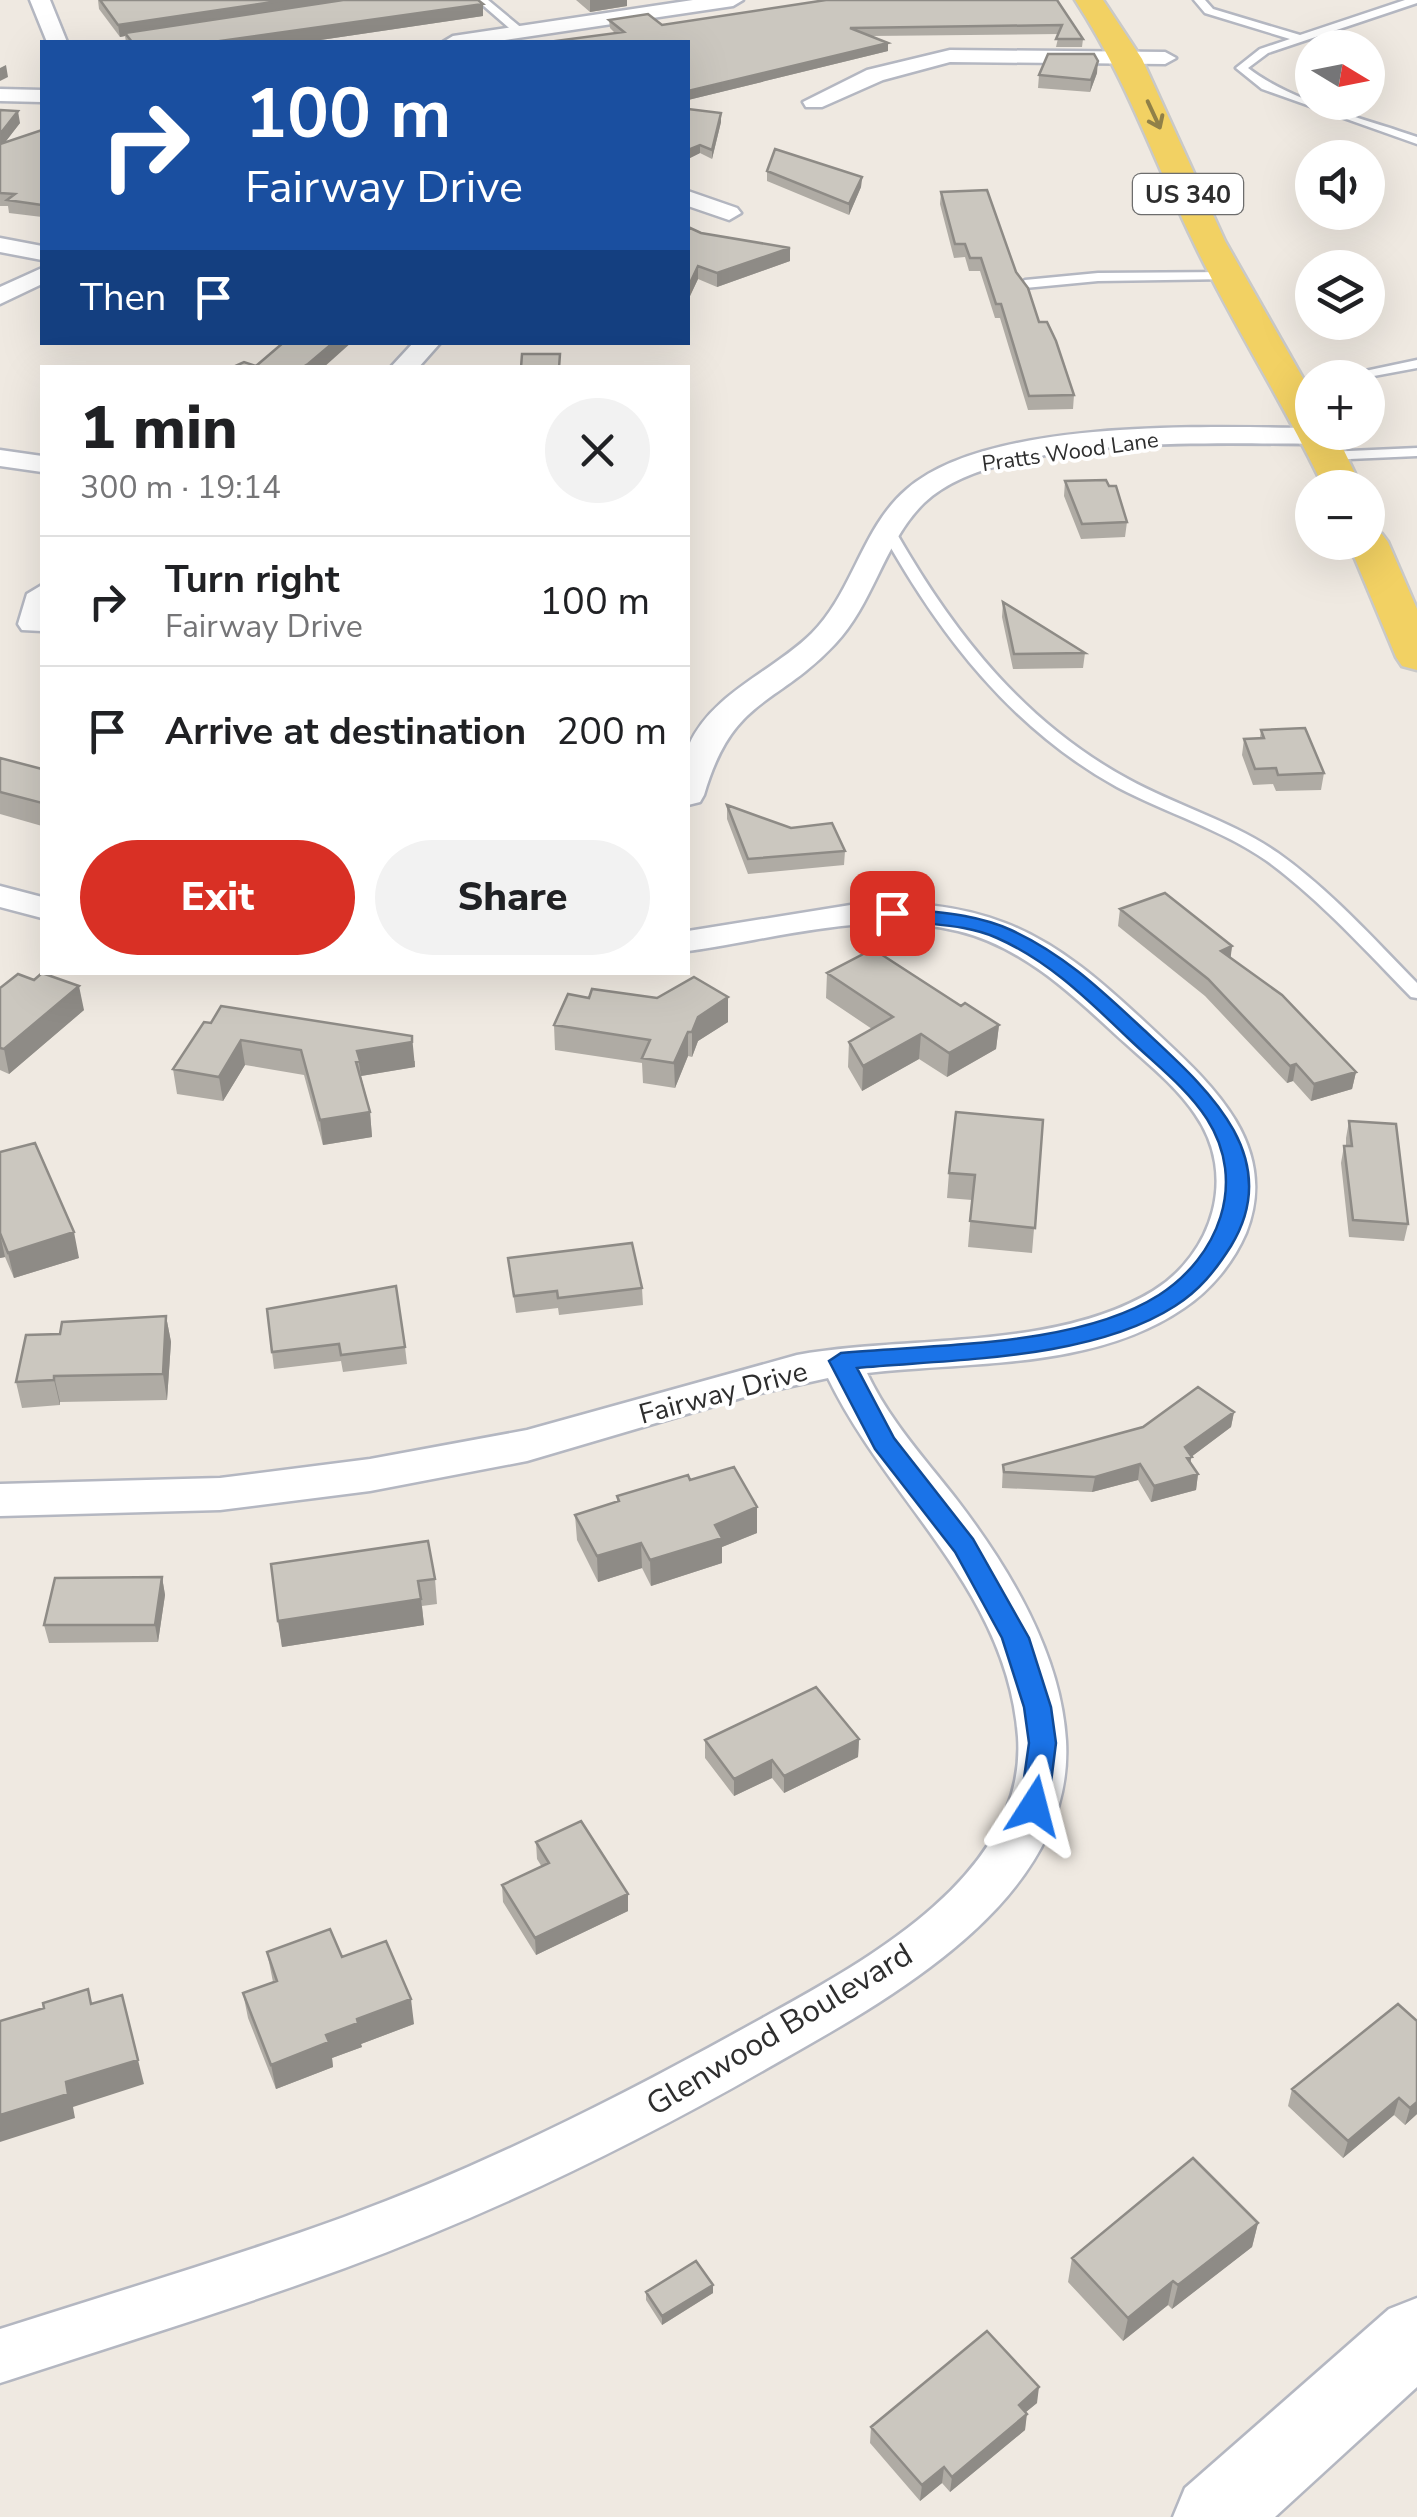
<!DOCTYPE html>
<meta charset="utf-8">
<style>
:root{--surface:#fff;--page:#f2f2f2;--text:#202124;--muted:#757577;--line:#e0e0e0;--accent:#d93025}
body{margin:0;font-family:"Nunito Sans",sans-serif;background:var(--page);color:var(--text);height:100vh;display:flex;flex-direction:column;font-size:38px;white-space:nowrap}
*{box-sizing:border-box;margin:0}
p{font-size:32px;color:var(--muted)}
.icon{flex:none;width:55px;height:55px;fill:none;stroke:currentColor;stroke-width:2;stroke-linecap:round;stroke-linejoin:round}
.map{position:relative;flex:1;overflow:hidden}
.sheet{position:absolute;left:40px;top:365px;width:650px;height:610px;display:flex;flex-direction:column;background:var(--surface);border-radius:0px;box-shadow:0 10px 40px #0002}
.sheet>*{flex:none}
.top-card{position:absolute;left:40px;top:40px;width:650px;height:305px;border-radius:0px;box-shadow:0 10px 40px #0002;background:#1a4fa0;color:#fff;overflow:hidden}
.needle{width:65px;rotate:100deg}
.buttons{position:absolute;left:1295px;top:30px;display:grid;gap:20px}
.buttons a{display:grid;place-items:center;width:90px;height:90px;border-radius:50%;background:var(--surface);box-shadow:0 10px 40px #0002;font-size:50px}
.pin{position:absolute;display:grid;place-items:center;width:85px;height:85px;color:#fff;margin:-42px;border-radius:20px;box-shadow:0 5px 15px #0006}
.me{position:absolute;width:110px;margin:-55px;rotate:9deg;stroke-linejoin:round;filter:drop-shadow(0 0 8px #0008)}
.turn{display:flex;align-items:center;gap:35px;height:210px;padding:0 40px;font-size:45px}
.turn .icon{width:130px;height:130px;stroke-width:2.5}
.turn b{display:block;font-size:70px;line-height:85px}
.then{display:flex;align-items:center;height:95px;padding:0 40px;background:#0003;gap:20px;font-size:38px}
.round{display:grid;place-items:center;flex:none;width:105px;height:105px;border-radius:52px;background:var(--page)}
.overview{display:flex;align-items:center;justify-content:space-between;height:170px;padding:0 40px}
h1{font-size:60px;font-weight:800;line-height:75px}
.action{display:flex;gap:20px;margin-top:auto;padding:20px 40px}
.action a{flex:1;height:115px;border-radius:60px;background:var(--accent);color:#fff;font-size:40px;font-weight:800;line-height:115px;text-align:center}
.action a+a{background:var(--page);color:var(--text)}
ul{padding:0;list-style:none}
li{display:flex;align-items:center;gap:30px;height:130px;padding:0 40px;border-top:2px solid var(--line)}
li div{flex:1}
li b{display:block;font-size:38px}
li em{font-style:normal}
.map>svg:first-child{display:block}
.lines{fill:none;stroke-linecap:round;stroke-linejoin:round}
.lane-casing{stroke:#b4b7c1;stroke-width:5}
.street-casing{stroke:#b4b7c1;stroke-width:5}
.secondary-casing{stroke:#b4b7c1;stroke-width:5}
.primary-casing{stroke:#c9c9c9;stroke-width:5}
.lane{fill:#fff;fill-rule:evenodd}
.street{fill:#fff;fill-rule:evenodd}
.secondary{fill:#fff;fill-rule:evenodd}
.primary{fill:#f2d163;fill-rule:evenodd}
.wall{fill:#afaba4}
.shaded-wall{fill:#8e8b86}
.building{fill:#cbc7bf;stroke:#8e8b86;stroke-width:2.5}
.oneway{stroke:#908048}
.route{fill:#1a73e8;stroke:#114b97;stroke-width:2.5}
.labels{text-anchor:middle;stroke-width:8;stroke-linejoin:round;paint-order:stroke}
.far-street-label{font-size:22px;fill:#2e2e2e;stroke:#fff}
.shield{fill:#fff;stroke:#6d6d6d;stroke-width:2.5}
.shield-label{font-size:25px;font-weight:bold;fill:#2e2e2e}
.street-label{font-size:28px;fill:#2e2e2e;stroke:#fff}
.near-street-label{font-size:32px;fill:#2e2e2e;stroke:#fff}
</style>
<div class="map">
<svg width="1417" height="2517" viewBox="0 0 1417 2517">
<rect width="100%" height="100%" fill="#efe9e1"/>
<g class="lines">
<g class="lane-casing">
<path id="lane" d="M477 0H488L524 30V34H516Z
M1194 0H1205L1213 9 1300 35 1405 0H1417V3L1268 53 1248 68C1294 103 1361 117 1417 137V144L1262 89 1236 68 1260 49 1290 39 1205 13Z
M1228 272 1232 273V279L1098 281 1025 288 1019 284 1025 280 1098 273Z
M1417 360V368L1363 378H1332Z
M1417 448V456L1327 460 1320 456 1327 452Z
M890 530 897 534C955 635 1025 723 1128 779 1177 806 1232 821 1278 853 1330 890 1373 938 1417 983V998L1411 997C1365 950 1320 900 1267 861 1221 829 1166 813 1117 787 1012 729 941 637 883 534Z"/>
</g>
<g class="street-casing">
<path id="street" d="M30 0H50L67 42H47Z
M693 0H743L733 6 491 42H443L453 36Z
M950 50 1165 52 1176 58 1165 64 950 62 883 80 822 107H806L803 102 867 70Z
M0 89 42 90V102L0 101Z
M688 191 737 208 741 213 729 220 688 206Z
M0 238 42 246V260L0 252Z
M42 268V284L0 304V287Z
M414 342H441L418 368H390Z
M1312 428V432L1332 436 1318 444C1221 444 996 433 924 503 884 542 874 603 835 644 775 708 733 696 704 795L700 802 688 805C688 788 682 760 689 745 712 693 774 671 812 633 853 592 862 527 907 489 988 418 1208 427 1312 428Z
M0 450 42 456V472L0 466Z
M42 585V631L22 630 18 624 27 594Z
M0 886 42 897V918L0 907Z
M863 903C911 902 959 905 1005 923 1060 944 1104 984 1146 1023 1206 1079 1282 1142 1246 1233 1233 1263 1211 1290 1184 1308 1094 1370 971 1361 867 1373 889 1420 925 1459 957 1500 1009 1568 1061 1653 1066 1741 1075 1902 884 2002 766 2069 631 2146 491 2214 345 2268 231 2310 115 2345 0 2383V2329C115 2292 231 2258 344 2217 481 2167 612 2101 739 2031 845 1972 1028 1883 1018 1737 1007 1590 888 1502 828 1378L751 1395 527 1461 370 1491 220 1510 0 1516V1484L220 1478 370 1459 527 1430 797 1355C908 1335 1054 1351 1153 1291 1213 1254 1238 1175 1195 1114 1174 1083 1142 1059 1115 1034 1069 991 1020 946 958 931 869 909 776 939 688 951V931Z"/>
</g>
<g class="secondary-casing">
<path id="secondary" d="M1417 2298V2387L1275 2517H1173L1185 2488 1389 2309Z"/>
</g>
<g class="primary-casing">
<path id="primary" d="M1075 0H1103L1142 59 1225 241 1312 394V432H1335L1362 488H1324C1284 403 1232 324 1192 239 1152 156 1126 78 1075 0Z
M1368 530 1382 534 1388 542 1417 609V670L1402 666 1396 657 1348 542H1368Z"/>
</g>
<use href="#lane" class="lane"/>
<use href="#street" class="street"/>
<use href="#secondary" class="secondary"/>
<use href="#primary" class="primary"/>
</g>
<path class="wall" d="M98 0 483 4V16L307 42H126L125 36 120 37 99 9Z
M576 0H627V6L590 12Z
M1057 0 1083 39 1082 47H1056L1059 34 871 36 888 43V51L688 100V42L615 33 610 28 609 20 662 25Z
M1097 73 1090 92 1038 88 1039 75Z
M688 109 721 113V122L712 159 700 153 688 159Z
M0 110 20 123 5 142 42 130V217L9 213 8 206H0Z
M767 171 862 177 861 187 849 215 767 181Z
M941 192 1016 272 1074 395 1073 409 1028 410 1000 318H995L980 271H969L965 257 954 258 940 204Z
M688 227 701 233 790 248V261L717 287 698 279 690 296 688 297Z
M623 342H668L667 345Z
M1065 481 1127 522 1125 537 1081 539 1064 496Z
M1003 602 1085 653 1083 668 1013 669 1002 617Z
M1261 730 1324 773 1321 790 1276 791 1273 784 1253 785 1242 755 1244 739 1260 738Z
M0 758 42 769V826L0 814Z
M727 805 845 851 844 865 748 874 727 819Z
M1120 909 1232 946 1230 958 1356 1072 1352 1089 1311 1101 1293 1081 1287 1083 1205 996 1118 926Z
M827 973 961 1006 999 1025 996 1049 947 1077 919 1059 862 1091 848 1067 849 1042 872 1029 826 998Z
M0 988 84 1010 9 1074 0 1070Z
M728 997V1022L698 1041 692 1057 688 1056 675 1088 643 1083 642 1063 555 1050 554 1025 589 998Z
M204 1022 415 1061V1067L361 1076 370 1112 372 1137 323 1145 304 1075 245 1065 223 1101 177 1094 173 1069Z
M1043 1120 1032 1253 968 1247 972 1200 947 1198 949 1173Z
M1349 1121 1408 1224 1404 1241 1349 1237 1341 1163 1344 1146H1346V1138Z
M0 1152 79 1258 14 1278 5 1257 0 1258Z
M508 1258 642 1288 643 1305 559 1315 558 1308 516 1313Z
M267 1309 405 1347 407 1364 343 1372 341 1361 274 1369Z
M166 1316 171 1342 167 1400 60 1402V1405L22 1408 16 1382 60 1334Z
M1234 1412 1231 1427 1191 1457V1463L1198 1474 1196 1490 1151 1502 1138 1480 1092 1492 1002 1488 1003 1465Z
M690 1480 757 1507V1533L722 1547V1563L651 1586 642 1568 598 1582 577 1540 575 1515 617 1502V1496Z
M271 1564 435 1579 437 1604 422 1606 424 1625 282 1647Z
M162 1577 165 1595 158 1642 49 1643 44 1625Z
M859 1739 858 1757 784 1793 772 1778 734 1796 705 1758V1740Z
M536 1842 628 1911 536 1955 503 1902 502 1885 542 1867 537 1859Z
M267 1952 342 1957 414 2024 361 2044 362 2047 332 2058 333 2067 276 2089 248 2018 243 1993 273 1982Z
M1417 2021V2114L1405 2125 1394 2115 1343 2158 1288 2106 1292 2089Z
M1258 2223 1252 2247 1172 2309 1168 2305 1123 2341 1068 2282 1072 2258Z
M713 2285V2293L662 2325 646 2300V2292Z
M1037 2403 1026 2412 1025 2430 950 2492 942 2483 920 2501 870 2443 871 2427Z"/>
<path class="shaded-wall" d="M286 0H369L125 33V36L120 37 118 25Z
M590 0H627V6L590 12Z
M483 4V16L307 42H213Z
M888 43V51L688 100V91Z
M1098 61 1097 73 1090 92 1091 80Z
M6 65 8 77 0 81V68Z
M18 111 20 123 0 149V134Z
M721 113V122L712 159V150Z
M700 145V153L688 159V150Z
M862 177 861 187 849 215V204Z
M790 248V261L717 287V273Z
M698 266V279L690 296 688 297V284Z
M334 342H352L323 368H301Z
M1232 946 1230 963 1221 951Z
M79 986 84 1010 9 1074 4 1049Z
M728 997V1022L698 1041 692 1057V1032L698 1017Z
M999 1025 996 1049 947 1077 949 1053Z
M688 1032V1056L675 1088 674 1063Z
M921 1034 919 1059 862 1091 863 1066Z
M412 1036 415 1067 361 1076 357 1051Z
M241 1040 245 1065 223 1101 219 1077Z
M1296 1064 1293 1081 1287 1083 1290 1066Z
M1356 1072 1352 1089 1311 1101 1314 1084Z
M370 1112 372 1137 323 1145 320 1120Z
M74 1232 79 1258 14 1278 8 1253Z
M0 1234 5 1257 0 1258Z
M166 1316 171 1342 167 1400 163 1374Z
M54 1376 60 1402V1405L54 1380Z
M1234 1412 1231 1427 1191 1457 1189 1472 1185 1447Z
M1140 1464 1138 1480 1092 1492 1095 1477Z
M1198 1474 1196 1490 1151 1502 1154 1486Z
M757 1507V1533L722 1547V1563L651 1586 650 1560 715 1525Z
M641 1543 642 1568 598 1582 597 1556Z
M162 1577 165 1595 158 1642 155 1625Z
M421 1599 424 1625 282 1647 278 1621Z
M859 1739 858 1757 784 1793V1776Z
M772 1760V1778L734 1796V1779Z
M628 1894V1911L536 1955 535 1938Z
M411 1999 414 2024 361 2044 362 2047 332 2058 333 2067 276 2089 271 2065 357 2019Z
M138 2060 144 2084 73 2107 75 2118 0 2142V2115L66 2082Z
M1399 2098 1394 2115 1343 2158 1348 2141Z
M1417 2102V2114L1405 2125 1410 2108Z
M1258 2223 1252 2247 1172 2309 1178 2285Z
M1173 2281 1168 2305 1123 2341 1128 2318Z
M713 2285V2293L662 2325V2316Z
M1039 2387 1037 2403 1016 2420 1019 2405Z
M1027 2414 1025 2430 950 2492 952 2477Z
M944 2467 942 2483 920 2501 922 2485Z"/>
<path class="building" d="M100 0H286L118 25Z
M343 0H478L483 4 213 42H132L125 33Z
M826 0H1057L1083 39H1056L1062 25 850 28 888 43 688 91V42H548L624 32 609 20 648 14 662 25Z
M1048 54H1094L1098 61 1091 80 1039 75Z
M688 109 721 113 712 150 700 145 688 150Z
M0 110 18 111 0 134Z
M42 130V205L7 200 15 194 0 193V144Z
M775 149 862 177 849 204 767 171Z
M987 190 1016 272 1028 288 1039 322H1047L1056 341 1074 395 1029 396 1001 304H996L981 258H970L965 244H955L941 192Z
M688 227 701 233 790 248 717 273 698 266 690 283 688 284Z
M284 342H334L308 364 301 368H231L244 362 256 366Z
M522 354H560L559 368H521Z
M1106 480 1109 486H1116L1127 522 1082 524 1065 481Z
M1003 602 1085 653 1014 654Z
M1305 728 1324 773 1278 775 1276 768 1255 769 1244 739 1264 738 1261 730Z
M0 758 42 769V803L0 792Z
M727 805 791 828 832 823 845 851 748 859Z
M1165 893 1232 946 1221 951 1282 995 1356 1072 1314 1084 1296 1064 1290 1066 1208 979 1120 909Z
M873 949 961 1006 965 1003 999 1025 949 1053 921 1034 863 1066 849 1042 893 1017 827 973Z
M42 973 79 986 4 1049 0 1048V988L18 974 34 980Z
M694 977 728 997 698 1017 692 1032H688L674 1063 642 1058 650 1040 554 1025 568 994 589 998 592 989 657 998Z
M221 1006 412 1036V1042L357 1051 360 1061 356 1062 370 1112 320 1120 301 1050 241 1040 219 1077 173 1069 204 1022 211 1023Z
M956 1112 1043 1120 1035 1228 970 1221 975 1175 949 1173Z
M1349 1121 1396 1124 1408 1224 1353 1220 1344 1146H1352Z
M35 1143 74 1232 8 1253 0 1233V1152Z
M632 1243 642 1288 558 1298 557 1291 514 1296 508 1258Z
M396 1286 405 1347 341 1355 339 1344 272 1352 267 1309Z
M166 1316 163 1374 54 1376V1380L16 1382 26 1335 60 1334 62 1322Z
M1198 1387 1234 1412 1185 1447 1192 1457 1187 1458 1198 1474 1154 1486 1140 1464 1095 1477 1004 1472 1003 1465 1143 1427Z
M734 1467 757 1507 715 1525 722 1538 650 1560 641 1543 597 1556 575 1515 619 1501 617 1496 688 1475 690 1480Z
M428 1541 435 1579 418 1581 421 1599 278 1621 271 1564Z
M162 1577 155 1625H44L55 1578Z
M816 1687 859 1739 784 1776 772 1760 734 1779 705 1740Z
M581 1821 628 1894 535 1938 502 1885 549 1863 536 1842Z
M330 1929 342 1957 386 1941 411 1999 357 2019 358 2023 326 2035 329 2042 271 2065 243 1993 277 1981 267 1952Z
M88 1989 91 2004 122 1995 138 2060 66 2082 68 2094 0 2115V2021L44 2008 43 2003Z
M1398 2004 1417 2021V2102L1410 2108 1399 2098 1348 2141 1292 2089Z
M1193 2158 1258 2223 1178 2285 1173 2281 1128 2318 1072 2258Z
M696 2261 713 2285 662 2316 646 2292Z
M987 2331 1039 2387 1019 2405 1027 2414 952 2477 944 2467 922 2485 871 2427Z"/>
<defs><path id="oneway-shaft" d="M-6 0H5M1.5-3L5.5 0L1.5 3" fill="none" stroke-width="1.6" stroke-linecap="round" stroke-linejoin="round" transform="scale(2.5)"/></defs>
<use class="oneway" href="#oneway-shaft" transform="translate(1154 115) rotate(65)"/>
<path class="route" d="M892 907C932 912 974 913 1011 930 1064 954 1102 991 1144 1030 1205 1087 1286 1156 1231 1246 1215 1271 1200 1290 1175 1306 1091 1360 954 1359 857 1368L894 1438 973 1539 1029 1638 1051 1707 1056 1743 1048 1806 1044 1814H1024L1020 1806 1029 1743 1024 1707 1002 1638 955 1552 875 1449 829 1361 841 1353C936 1344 1077 1347 1159 1295 1218 1257 1248 1183 1207 1119 1187 1088 1155 1064 1128 1038 1087 999 1049 961 997 938 961 922 922 926 886 917V909Z"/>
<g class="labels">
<g class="far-street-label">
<text transform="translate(1070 451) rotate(-8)" y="8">Pratts Wood Lane</text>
</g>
<rect class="shield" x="1133" y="174" width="110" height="40" rx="8"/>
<g class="shield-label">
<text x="1188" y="203">US 340</text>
</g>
<g class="street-label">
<text transform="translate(723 1392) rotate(-15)" y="10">Fairway Drive</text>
</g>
<g class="near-street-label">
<text transform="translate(779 2029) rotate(-31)" y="11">Glenwood Boulevard</text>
</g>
</g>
</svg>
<div class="buttons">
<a><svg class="needle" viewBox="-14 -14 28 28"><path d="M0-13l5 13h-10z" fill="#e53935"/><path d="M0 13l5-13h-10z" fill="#757577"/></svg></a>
<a><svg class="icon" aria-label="sound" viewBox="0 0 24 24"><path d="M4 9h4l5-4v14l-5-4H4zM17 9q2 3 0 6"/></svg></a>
<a><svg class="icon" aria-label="layers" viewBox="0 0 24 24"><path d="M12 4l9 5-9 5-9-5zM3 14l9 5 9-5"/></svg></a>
<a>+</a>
<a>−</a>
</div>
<div class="pin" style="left:892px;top:913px;background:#d93025"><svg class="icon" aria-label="arrive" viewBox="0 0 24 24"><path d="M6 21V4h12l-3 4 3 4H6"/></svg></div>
<svg class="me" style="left:1034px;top:1806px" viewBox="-20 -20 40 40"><path d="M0-17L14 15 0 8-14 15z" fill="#1a73e8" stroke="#fff" stroke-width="4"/></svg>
<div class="top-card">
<div class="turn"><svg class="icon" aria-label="right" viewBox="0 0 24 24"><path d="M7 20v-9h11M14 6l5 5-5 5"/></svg><div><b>100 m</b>Fairway Drive</div></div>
<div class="then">Then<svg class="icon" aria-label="arrive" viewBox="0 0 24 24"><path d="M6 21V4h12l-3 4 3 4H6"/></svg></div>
</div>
<section class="sheet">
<div class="overview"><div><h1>1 min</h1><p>300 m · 19:14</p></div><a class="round"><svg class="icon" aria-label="close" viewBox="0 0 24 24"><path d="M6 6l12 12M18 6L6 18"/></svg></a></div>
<ul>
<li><svg class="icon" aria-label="right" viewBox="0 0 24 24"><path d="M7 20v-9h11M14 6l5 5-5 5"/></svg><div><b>Turn right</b><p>Fairway Drive</p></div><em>100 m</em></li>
<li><svg class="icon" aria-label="arrive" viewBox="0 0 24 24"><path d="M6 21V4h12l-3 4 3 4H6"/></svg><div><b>Arrive at destination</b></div><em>200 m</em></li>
</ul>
<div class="action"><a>Exit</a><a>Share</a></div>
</section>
</div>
